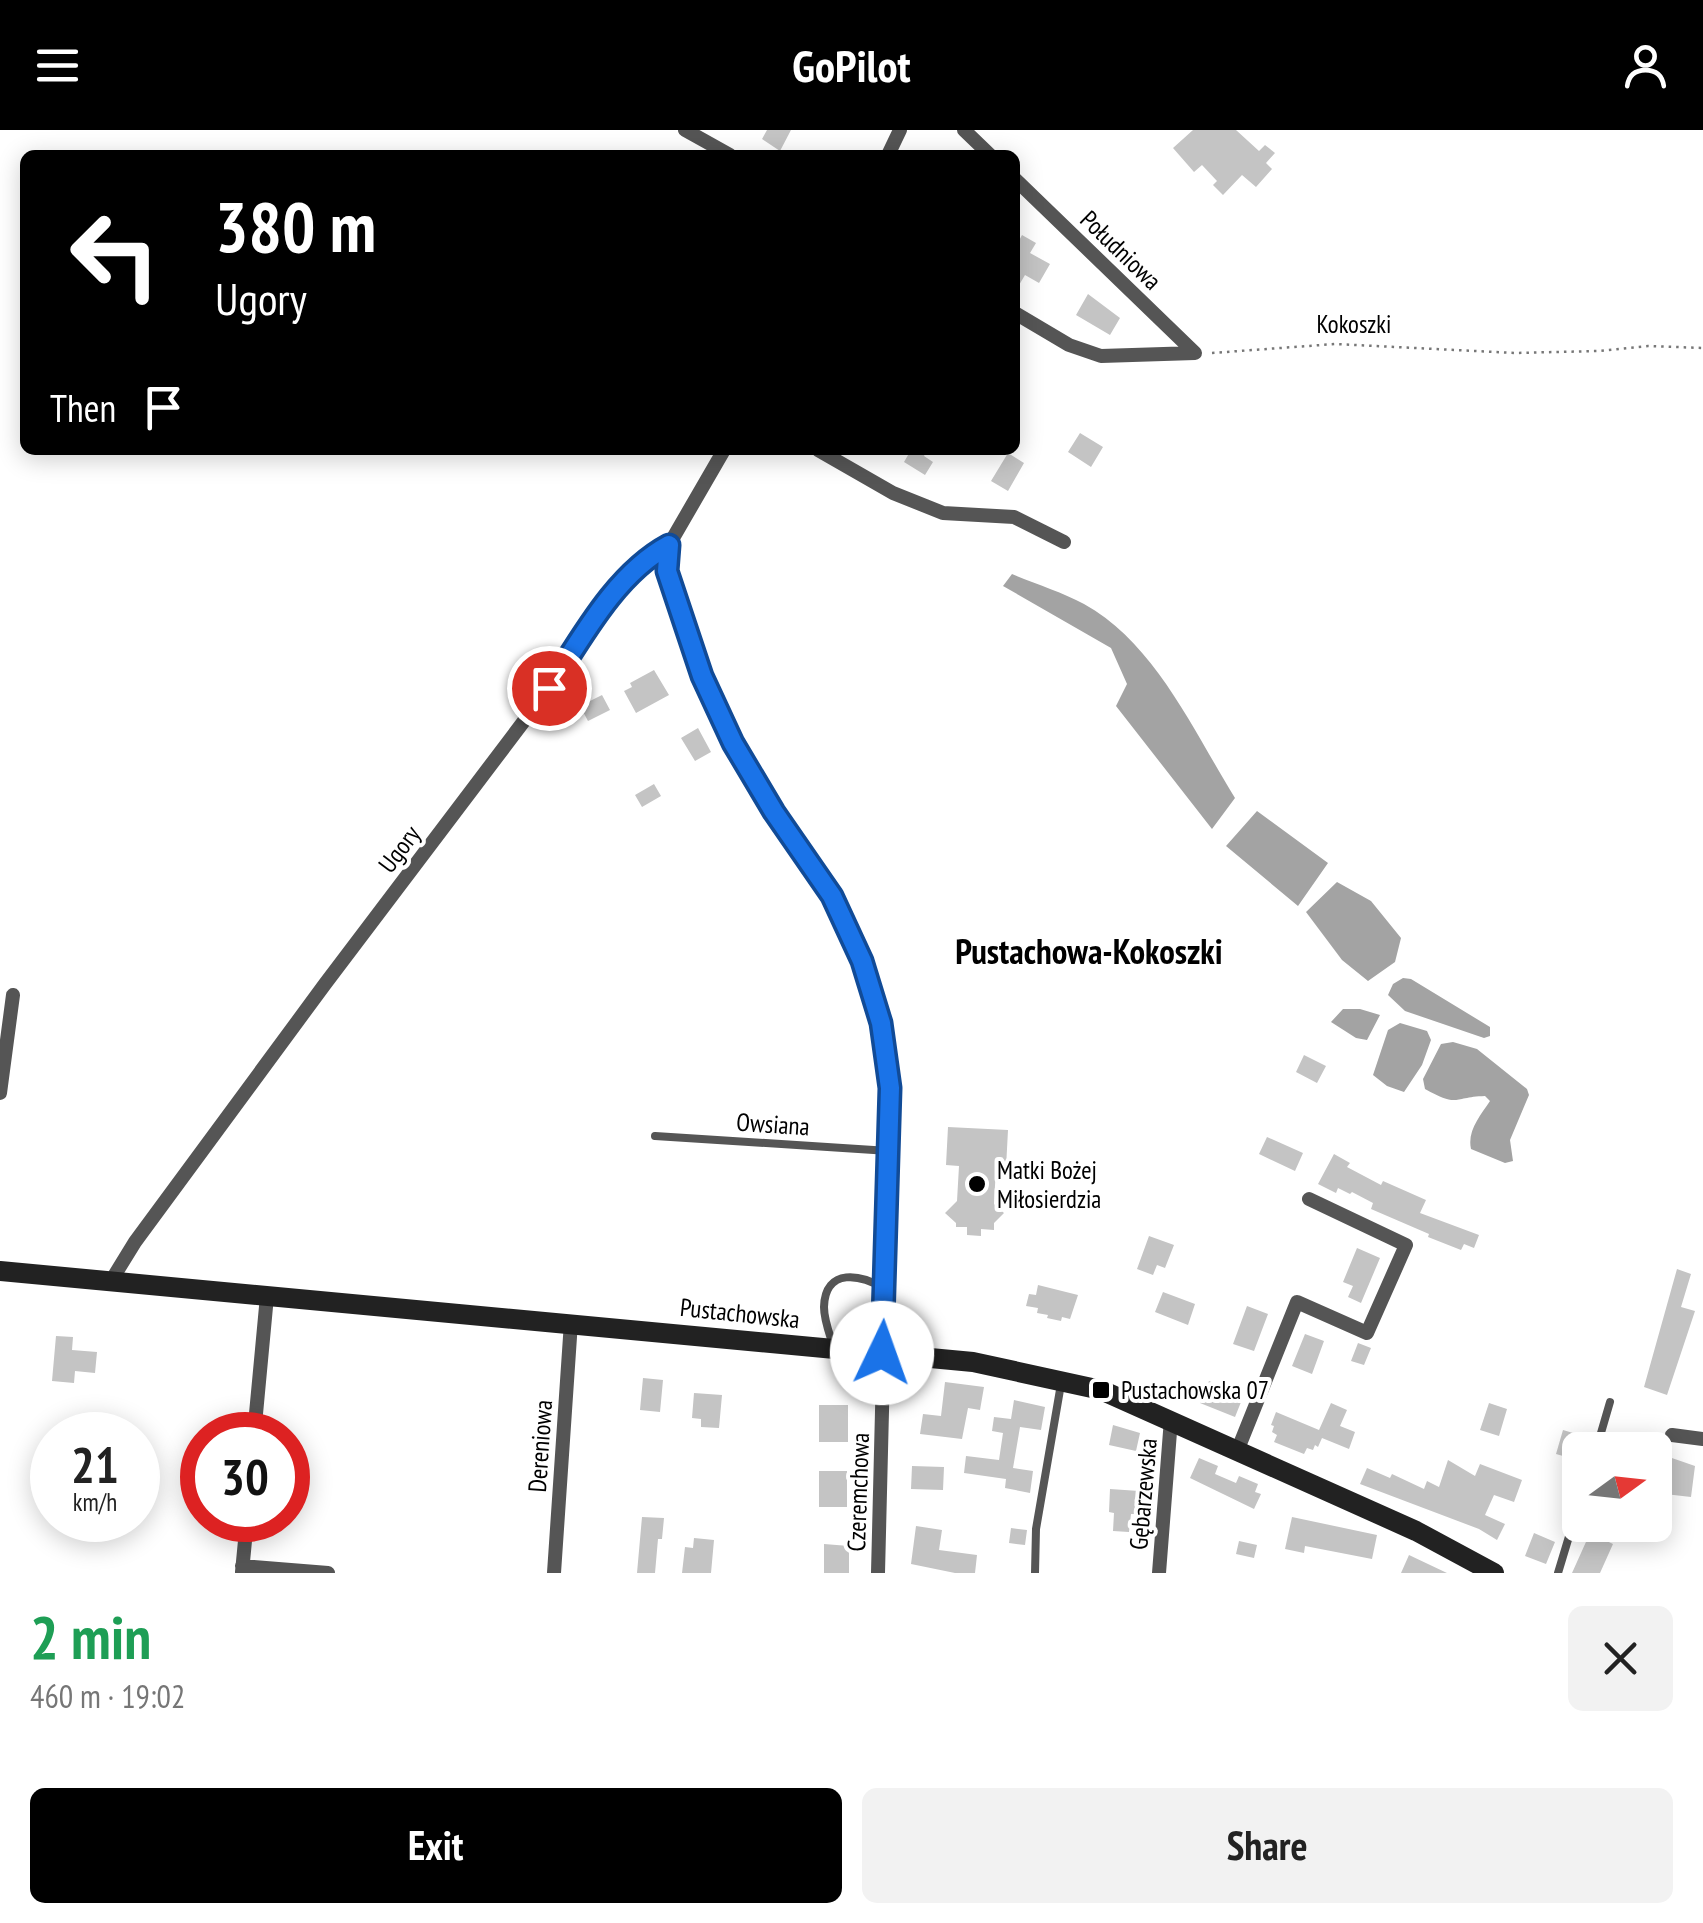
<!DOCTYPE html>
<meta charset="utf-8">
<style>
:root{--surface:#fff;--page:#f2f2f2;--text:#222;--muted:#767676;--accent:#000}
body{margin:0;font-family:"PT Sans Narrow",sans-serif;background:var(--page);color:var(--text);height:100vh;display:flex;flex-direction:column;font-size:38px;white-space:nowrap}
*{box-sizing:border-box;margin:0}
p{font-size:32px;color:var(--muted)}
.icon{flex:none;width:55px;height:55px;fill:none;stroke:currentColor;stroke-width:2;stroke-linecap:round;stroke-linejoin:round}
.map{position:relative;height:1443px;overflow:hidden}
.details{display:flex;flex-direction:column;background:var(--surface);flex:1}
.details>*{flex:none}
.guide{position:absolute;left:20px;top:20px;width:1000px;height:305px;border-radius:15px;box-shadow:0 5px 25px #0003;background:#000;color:#fff;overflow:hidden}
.needle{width:65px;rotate:75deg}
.fabs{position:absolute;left:1562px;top:1302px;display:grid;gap:20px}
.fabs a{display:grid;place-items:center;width:110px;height:110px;border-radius:15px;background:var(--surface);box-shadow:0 5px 25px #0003;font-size:50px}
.speed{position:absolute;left:30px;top:1282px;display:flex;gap:20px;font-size:50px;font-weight:700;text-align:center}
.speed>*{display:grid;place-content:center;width:130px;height:130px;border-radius:50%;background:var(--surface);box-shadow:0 5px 25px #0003;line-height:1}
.speed small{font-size:25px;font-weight:400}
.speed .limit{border:15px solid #d22;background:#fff;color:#111}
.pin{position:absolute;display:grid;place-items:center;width:85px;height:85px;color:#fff;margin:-42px;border:5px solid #fff;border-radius:50%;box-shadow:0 2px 10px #0007}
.me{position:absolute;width:110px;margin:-55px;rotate:3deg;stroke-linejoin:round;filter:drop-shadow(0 0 8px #0008)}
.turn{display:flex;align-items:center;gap:35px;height:210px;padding:0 30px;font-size:45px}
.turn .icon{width:130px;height:130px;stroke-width:2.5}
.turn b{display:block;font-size:70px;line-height:85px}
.then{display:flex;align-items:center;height:95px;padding:0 30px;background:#0003;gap:20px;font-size:38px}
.round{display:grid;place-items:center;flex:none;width:105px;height:105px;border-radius:15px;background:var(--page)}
.head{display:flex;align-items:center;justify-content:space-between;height:170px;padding:0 30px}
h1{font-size:60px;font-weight:800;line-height:75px;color:#1e9e55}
.cta{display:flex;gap:20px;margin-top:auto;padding:20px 30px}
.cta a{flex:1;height:115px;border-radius:15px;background:var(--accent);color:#fff;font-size:40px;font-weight:800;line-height:115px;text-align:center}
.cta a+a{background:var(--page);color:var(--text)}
header{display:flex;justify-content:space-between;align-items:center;height:130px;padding:0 30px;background:var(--accent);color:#fff;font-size:45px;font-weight:800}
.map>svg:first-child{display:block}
.water{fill:#a3a3a3}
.building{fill:#c4c4c4}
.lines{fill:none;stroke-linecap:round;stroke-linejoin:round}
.path{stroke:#777;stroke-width:2.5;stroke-dasharray:2.5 5;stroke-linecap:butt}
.lane{stroke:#555;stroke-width:8}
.street{stroke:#555;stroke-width:14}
.secondary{stroke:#222;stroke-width:20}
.route-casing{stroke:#114b97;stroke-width:25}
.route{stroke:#1a73e8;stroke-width:18}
.poi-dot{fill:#000;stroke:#fff;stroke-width:4}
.labels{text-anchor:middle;stroke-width:8;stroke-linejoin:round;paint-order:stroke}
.street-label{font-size:25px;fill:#000;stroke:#fff}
.poi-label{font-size:25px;fill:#000;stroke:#fff;text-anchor:start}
.district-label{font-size:35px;font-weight:bold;fill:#000;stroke:#fff}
</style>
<header><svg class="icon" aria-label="menu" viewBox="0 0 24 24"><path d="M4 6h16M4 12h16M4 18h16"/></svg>GoPilot<svg class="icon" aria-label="person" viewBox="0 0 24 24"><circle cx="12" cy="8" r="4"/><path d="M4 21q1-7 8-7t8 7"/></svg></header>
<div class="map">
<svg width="1703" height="1443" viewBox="0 0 1703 1443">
<rect width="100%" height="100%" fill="#fff"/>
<path class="water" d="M1012 444C1036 454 1062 462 1084 474 1155 513 1194 602 1235 668L1212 699 1116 576 1127 554 1111 518 1003 456Z
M1257 681 1328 733 1298 776 1226 716Z
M1337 752 1371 771 1401 808 1395 832 1368 851 1342 830 1306 782Z
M1403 848 1411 849 1490 897V906L1484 908 1405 881 1388 865 1393 854Z
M1343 879H1360L1380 885 1367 910 1356 908 1331 892Z
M1400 893 1427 901 1431 910 1422 935 1404 962 1387 956 1373 945 1388 900Z
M1453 912 1477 919 1527 959 1529 965 1510 1010 1513 1031 1505 1033 1471 1019C1467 1001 1480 986 1490 971L1485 966C1452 967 1459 978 1425 959L1423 949 1441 914Z"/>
<path class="building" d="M767 0H791L780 21 762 9Z
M1193 0H1236L1259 21 1265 15 1275 23 1266 33 1272 39 1256 57 1242 45 1223 65 1213 55 1217 51 1202 35 1194 42 1173 18Z
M1022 105 1036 113 1030 123 1050 134 1039 153 1025 145 1015 162V118Z
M1088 164 1120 188 1110 205 1076 185Z
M1080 303 1103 317 1091 337 1068 322Z
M911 320H927L924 326 933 332 925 345 904 332Z
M1008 323 1024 333 1008 361 991 351Z
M654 540 669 565 636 583 624 561 632 557 630 553Z
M602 565 610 580 588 591 580 576Z
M698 598 711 622 695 631 681 608Z
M654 654 661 666 642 677 635 665Z
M1304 925 1326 936 1317 953 1296 942Z
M948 997 1008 1000 1006 1038 996 1037 994 1074 1004 1083 994 1093V1100L981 1099V1106L967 1105V1097H956V1093L945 1083 957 1071 959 1036 946 1035Z
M1267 1007 1303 1023 1295 1041 1259 1024Z
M1334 1024 1350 1033 1347 1037 1381 1055 1383 1051 1426 1070 1420 1083 1479 1105 1474 1118 1464 1114 1461 1120 1428 1107 1429 1104 1371 1079 1373 1073 1352 1062 1350 1064 1338 1058 1336 1063 1318 1054Z
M1149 1106 1174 1115 1165 1138 1157 1135 1153 1145 1137 1139Z
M1357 1118 1380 1128 1361 1173 1348 1167 1353 1156 1343 1152Z
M1677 1139 1691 1144 1681 1177 1695 1181 1667 1265 1644 1257Z
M1038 1155 1078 1165 1070 1189 1062 1187 1061 1191 1047 1188 1048 1185 1037 1183 1038 1178 1026 1176 1029 1164 1036 1165Z
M1163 1162 1195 1174 1188 1195 1155 1182Z
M1247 1176 1268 1184 1254 1221 1233 1214Z
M1305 1204 1324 1211 1312 1244 1292 1236Z
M56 1206 73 1207 72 1220 97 1222 95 1243 75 1241 74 1253 52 1251Z
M1358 1213 1371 1218 1364 1235 1351 1231Z
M643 1248 663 1250 660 1282 640 1280Z
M1209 1251 1231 1260 1229 1267 1241 1272 1235 1287 1200 1273Z
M945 1252 984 1257 980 1280 968 1278 962 1309 920 1304 923 1284 941 1286Z
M694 1263 722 1265 719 1298 701 1297V1289L692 1288Z
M1014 1270 1045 1277 1041 1300 1020 1297 1013 1338 1033 1341 1030 1363 1005 1358 1006 1349 964 1343 966 1326 999 1330 1003 1303 992 1301 994 1287 1011 1289Z
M1331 1273 1347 1280 1340 1296 1355 1302 1349 1319 1322 1308 1318 1317 1315 1315 1313 1320 1307 1318 1304 1324 1274 1312 1277 1305 1272 1302 1274 1296 1271 1295 1276 1282 1319 1300Z
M1489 1273 1507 1279 1499 1306 1480 1300Z
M819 1275H848V1312H819Z
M1113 1295 1140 1303 1136 1321 1109 1315Z
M1563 1300 1583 1306 1577 1330 1556 1324Z
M1669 1327 1695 1336 1691 1367 1665 1364Z
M1199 1328 1218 1336 1215 1344 1236 1353 1239 1346 1258 1354 1255 1362 1261 1364 1254 1379 1190 1348Z
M1448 1330 1475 1346 1480 1334 1522 1350 1514 1372 1494 1365 1485 1385 1505 1394 1497 1410 1479 1399 1360 1354 1367 1338 1390 1348 1392 1344 1424 1359 1427 1351 1439 1357Z
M912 1336 944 1337 943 1360 911 1359Z
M819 1341H847V1377H819Z
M1110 1359 1139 1361 1137 1384H1131L1129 1402 1113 1401 1114 1383 1109 1382Z
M642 1387 664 1388 662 1409H658L655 1443H637Z
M1292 1387 1377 1405 1372 1429 1305 1416 1304 1423 1285 1419Z
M916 1396 942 1400 939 1420 977 1425 975 1443H955L911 1434Z
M1011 1398 1027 1400 1025 1415 1009 1413Z
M1534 1403 1555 1412 1546 1434 1525 1426Z
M1590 1403 1613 1414 1600 1443H1572Z
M694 1408 714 1410 711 1443H682L685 1417 693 1418Z
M1239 1411 1257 1415 1254 1428 1236 1424Z
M824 1414 849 1416V1443H824Z
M1409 1425 1447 1443H1401Z"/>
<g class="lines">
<path class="path" d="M1212 223 1335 214 1515 223 1598 221 1648 216 1703 218"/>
<path class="lane" d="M655 1006 889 1021
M834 1218C830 1205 824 1191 824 1177 825 1137 862 1144 885 1159
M1596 1320 1610 1272
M1035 1443 1036 1399 1061 1254
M1558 1443 1580 1370"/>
<path class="street" d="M685 0 730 25
M964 0 990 25
M888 25 900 0
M1015 49 1195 223
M1015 183 1069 215 1101 226 1195 223
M818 320 893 363 943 383 1014 387 1064 412
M669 415C666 449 678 479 690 511 712 571 740 627 774 681 793 711 817 739 833 770 866 833 880 889 890 958L878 1443
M0 963 13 865
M111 1151 135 1112 325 854 549 558 614 464 649 426 669 415 724 320
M254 1305 267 1166
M1672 1305 1703 1309
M1238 1319 1297 1172 1367 1203 1406 1115 1309 1069
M242 1436 328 1443
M242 1442 247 1390
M554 1443 571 1192
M1159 1443 1171 1289"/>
<path class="secondary" d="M0 1141 973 1232 1101 1260 1416 1401 1494 1443"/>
</g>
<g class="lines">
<g class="route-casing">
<path id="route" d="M549 558C581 509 615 444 669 415L667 441 702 546 733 613 774 682 832 766 862 831 881 893 890 958 882 1223"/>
</g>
<use href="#route" class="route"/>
</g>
<g class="poi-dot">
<circle cx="977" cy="1054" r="10"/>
<rect x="1091" y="1250" width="20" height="20" rx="5"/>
</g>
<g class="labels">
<g class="street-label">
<text transform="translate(1121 120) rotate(44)" y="9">Południowa</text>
<text x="1354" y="203">Kokoszki</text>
<text transform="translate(399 719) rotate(-53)" y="9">Ugory</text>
<text transform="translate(773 994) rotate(4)" y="9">Owsiana</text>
<text transform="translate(740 1183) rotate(6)" y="9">Pustachowska</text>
<text transform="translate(540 1316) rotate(-86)" y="9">Dereniowa</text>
<text transform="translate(858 1362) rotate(-88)" y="9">Czeremchowa</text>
<text transform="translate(1143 1364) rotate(-85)" y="9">Gębarzewska</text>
</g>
<g class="poi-label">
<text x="997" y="1049">Matki Bożej<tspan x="997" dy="29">Miłosierdzia</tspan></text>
<text x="1121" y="1269">Pustachowska 07</text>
</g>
<g class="district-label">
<text x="1089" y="834">Pustachowa-Kokoszki</text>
</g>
</g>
</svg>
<div class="fabs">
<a><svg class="needle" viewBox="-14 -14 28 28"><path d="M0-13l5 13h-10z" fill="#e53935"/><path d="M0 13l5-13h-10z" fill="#767676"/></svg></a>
</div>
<div class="speed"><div>21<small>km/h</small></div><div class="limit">30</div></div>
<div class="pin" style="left:549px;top:558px;background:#d93025"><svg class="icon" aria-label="arrive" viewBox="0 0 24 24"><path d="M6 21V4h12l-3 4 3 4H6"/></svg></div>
<svg class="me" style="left:882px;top:1223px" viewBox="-20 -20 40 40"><circle r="19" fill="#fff"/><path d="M0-13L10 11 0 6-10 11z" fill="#1a73e8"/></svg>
<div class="guide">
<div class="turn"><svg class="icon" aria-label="left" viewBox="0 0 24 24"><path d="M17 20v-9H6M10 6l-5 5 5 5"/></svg><div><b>380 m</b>Ugory</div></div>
<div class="then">Then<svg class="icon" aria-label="arrive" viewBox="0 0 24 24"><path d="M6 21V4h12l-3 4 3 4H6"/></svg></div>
</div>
</div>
<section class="details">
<div class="head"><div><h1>2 min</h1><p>460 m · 19:02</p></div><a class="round"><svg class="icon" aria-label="close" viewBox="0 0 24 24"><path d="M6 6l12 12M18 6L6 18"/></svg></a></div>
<div class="cta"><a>Exit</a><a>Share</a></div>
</section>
